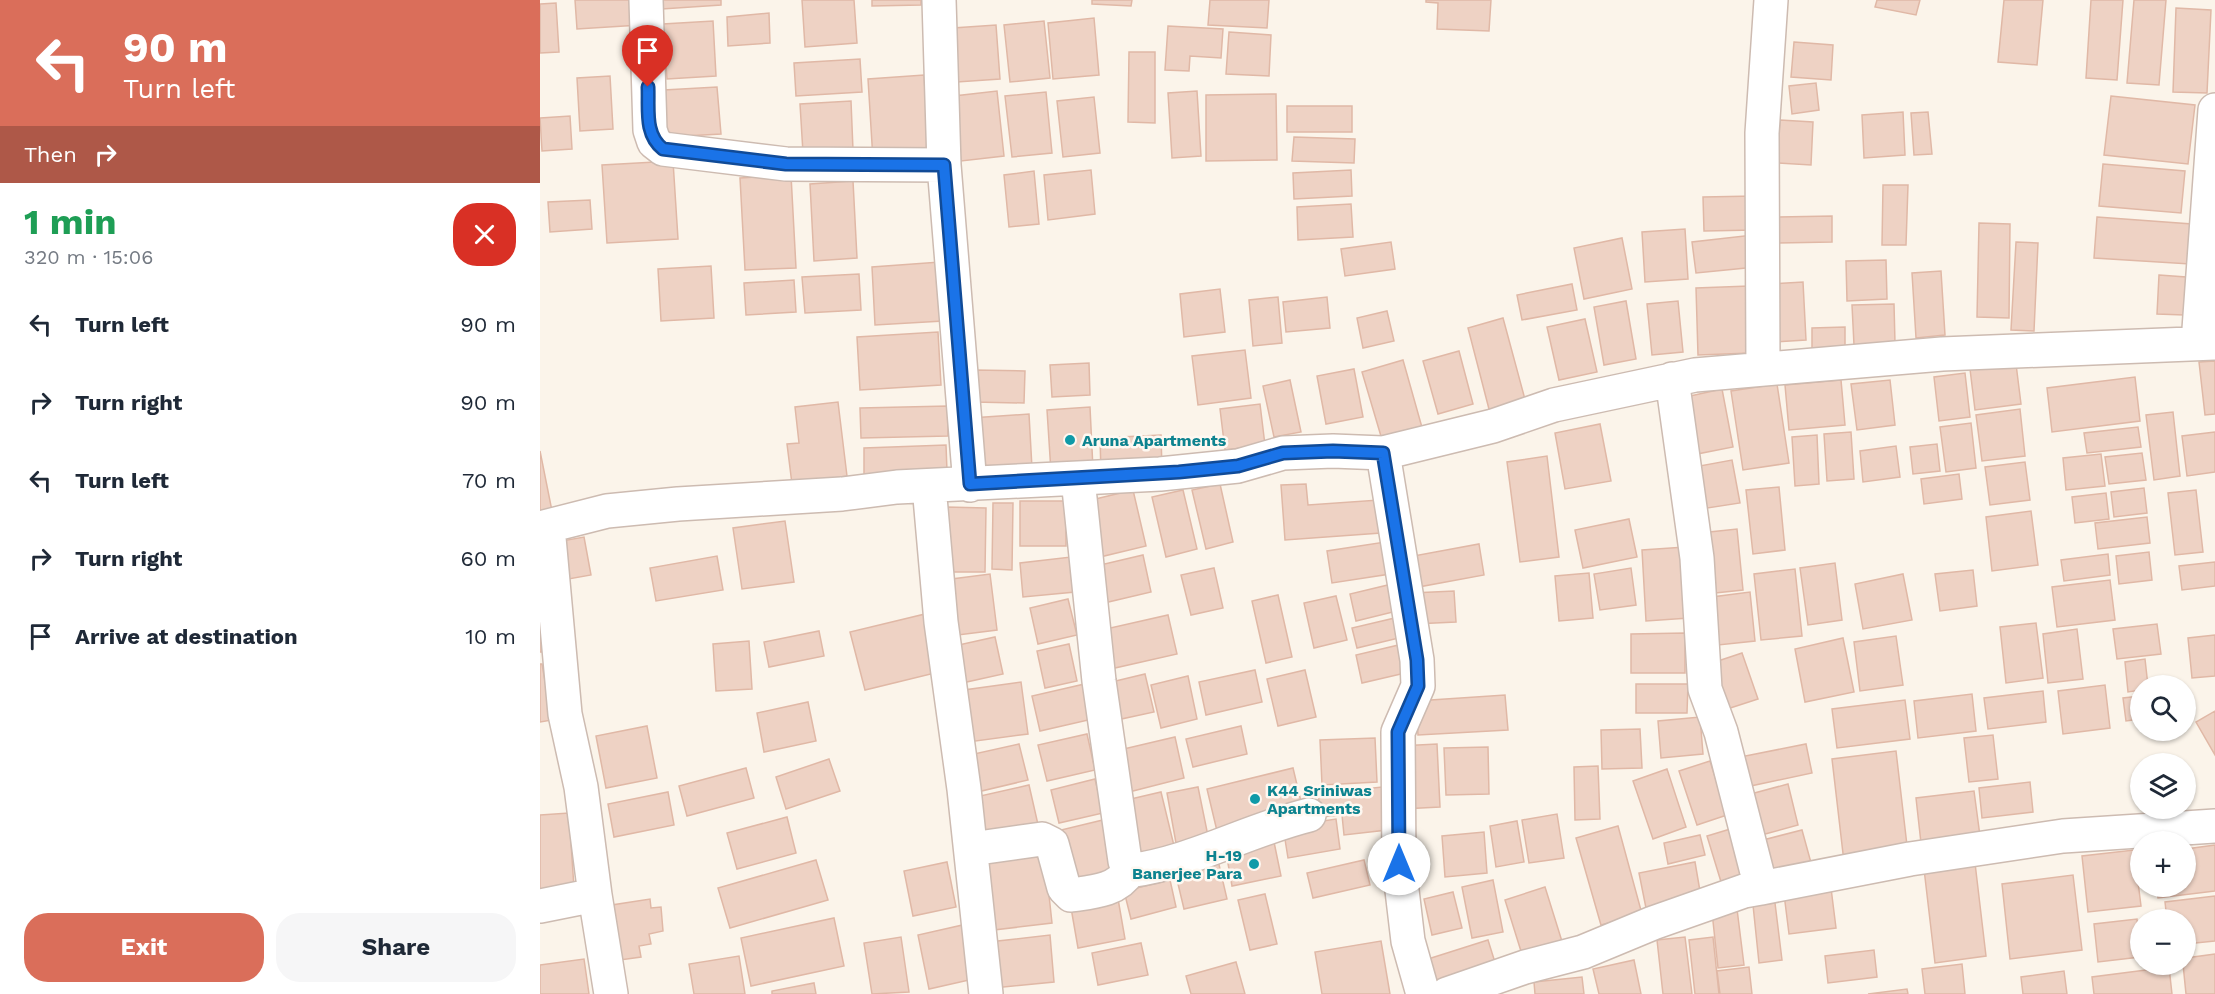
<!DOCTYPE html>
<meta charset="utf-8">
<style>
:root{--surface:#fff;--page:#f6f6f7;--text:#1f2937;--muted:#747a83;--accent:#da6e5a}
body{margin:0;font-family:"Work Sans",sans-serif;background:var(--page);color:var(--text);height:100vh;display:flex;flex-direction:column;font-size:22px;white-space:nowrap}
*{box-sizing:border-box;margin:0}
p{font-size:20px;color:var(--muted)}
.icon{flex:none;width:33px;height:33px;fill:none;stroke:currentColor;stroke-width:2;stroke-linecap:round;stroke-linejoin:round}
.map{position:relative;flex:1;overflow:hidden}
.drawer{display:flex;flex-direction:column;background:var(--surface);width:540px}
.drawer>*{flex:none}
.guide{background:#da6e5a;color:#fff;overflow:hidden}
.buttons{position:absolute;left:1590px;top:675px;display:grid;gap:12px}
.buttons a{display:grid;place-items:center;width:66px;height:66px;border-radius:50%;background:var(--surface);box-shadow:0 2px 4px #0004;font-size:30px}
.pin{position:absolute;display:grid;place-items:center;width:51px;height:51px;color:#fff;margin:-62px -26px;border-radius:50% 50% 50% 0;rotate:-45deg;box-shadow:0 0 6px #0007}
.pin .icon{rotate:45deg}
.me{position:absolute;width:66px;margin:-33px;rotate:0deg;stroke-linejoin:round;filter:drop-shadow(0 0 4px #0008)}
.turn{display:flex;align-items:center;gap:21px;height:126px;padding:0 24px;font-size:27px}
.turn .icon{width:78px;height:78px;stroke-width:2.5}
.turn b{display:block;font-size:42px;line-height:51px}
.then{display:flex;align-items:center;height:57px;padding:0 24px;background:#0003;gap:12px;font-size:22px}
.round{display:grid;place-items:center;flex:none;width:63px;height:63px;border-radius:24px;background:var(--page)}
.headline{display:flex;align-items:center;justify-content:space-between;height:102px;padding:0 24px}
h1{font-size:36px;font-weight:700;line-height:45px;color:#1e9e55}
.primary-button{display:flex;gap:12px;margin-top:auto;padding:12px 24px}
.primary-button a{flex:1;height:69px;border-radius:24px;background:var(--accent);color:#fff;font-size:24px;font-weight:700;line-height:69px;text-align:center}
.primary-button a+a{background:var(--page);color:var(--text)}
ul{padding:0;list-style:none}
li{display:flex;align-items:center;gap:18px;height:78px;padding:0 24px}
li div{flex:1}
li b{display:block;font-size:22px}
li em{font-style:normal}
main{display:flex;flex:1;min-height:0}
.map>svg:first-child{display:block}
.building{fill:#eed2c4;stroke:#e0b8a6;stroke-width:1.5}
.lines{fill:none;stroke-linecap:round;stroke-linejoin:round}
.minor-casing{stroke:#cdbbb1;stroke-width:36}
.minor{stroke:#fff;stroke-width:33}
.route-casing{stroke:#114b97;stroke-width:15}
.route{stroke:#1a73e8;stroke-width:10}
.culture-dot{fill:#0f9aa8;stroke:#fef8f1;stroke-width:2}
.labels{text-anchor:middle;stroke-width:5;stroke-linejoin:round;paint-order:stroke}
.culture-label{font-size:16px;font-weight:bold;fill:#0d838f;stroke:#fef8f1;text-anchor:start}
</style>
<main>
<section class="drawer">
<div class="guide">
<div class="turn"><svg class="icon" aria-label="left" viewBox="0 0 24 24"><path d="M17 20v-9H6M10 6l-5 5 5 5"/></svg><div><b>90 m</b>Turn left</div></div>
<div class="then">Then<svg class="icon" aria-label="right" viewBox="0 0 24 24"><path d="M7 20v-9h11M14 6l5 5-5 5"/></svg></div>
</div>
<div class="headline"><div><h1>1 min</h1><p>320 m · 15:06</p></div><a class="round" style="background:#d93025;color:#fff"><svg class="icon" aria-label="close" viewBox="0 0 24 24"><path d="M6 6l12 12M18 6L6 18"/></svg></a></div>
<ul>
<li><svg class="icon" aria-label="left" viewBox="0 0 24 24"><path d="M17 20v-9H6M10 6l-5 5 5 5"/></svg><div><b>Turn left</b></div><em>90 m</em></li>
<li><svg class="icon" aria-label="right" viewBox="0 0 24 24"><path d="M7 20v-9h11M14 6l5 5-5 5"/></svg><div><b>Turn right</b></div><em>90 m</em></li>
<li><svg class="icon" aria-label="left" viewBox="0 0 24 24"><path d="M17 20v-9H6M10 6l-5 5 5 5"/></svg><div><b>Turn left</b></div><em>70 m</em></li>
<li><svg class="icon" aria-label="right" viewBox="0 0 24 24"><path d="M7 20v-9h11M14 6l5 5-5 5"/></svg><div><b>Turn right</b></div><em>60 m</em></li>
<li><svg class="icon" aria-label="arrive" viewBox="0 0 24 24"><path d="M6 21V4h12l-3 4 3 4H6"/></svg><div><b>Arrive at destination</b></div><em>10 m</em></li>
</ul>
<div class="primary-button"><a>Exit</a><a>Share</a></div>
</section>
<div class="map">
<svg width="1675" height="994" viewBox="0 0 1675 994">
<rect width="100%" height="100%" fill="#fbf4ea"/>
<path class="building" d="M35 0H98L100 25 37 29Z
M121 0H181V5L122 9Z
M262 0H314L317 43 265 47Z
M332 0H381V5L332 6Z
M552 0H592L591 6 552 4Z
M670 0H729L727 28 668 25Z
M886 0H951L949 31 897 29 898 3 886 2Z
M1337 0H1380L1376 15 1335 7Z
M1464 0H1503L1497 65 1458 62Z
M1551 0H1583L1577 80 1546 78Z
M1594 0H1626L1619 85 1587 83Z
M16 3 19 52 0 53V4Z
M1636 8 1671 10 1667 93 1633 92Z
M229 13 230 43 188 46 187 17Z
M554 18 559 75 513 79 508 23Z
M173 21 176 76 127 79 123 24Z
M504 21 510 78 470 82 464 25Z
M456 25 460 79 417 82 413 28Z
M628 26 683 29 681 58 650 56 649 71 625 70Z
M689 32 731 35 729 76 686 74Z
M1254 42 1293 45 1291 80 1251 77Z
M589 52H615V123L588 122Z
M320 59 322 92 256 96 254 63Z
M384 75 389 157 333 160 328 79Z
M70 76 73 129 40 131 37 78Z
M1276 83 1279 110 1252 114 1249 86Z
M177 87 181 134 127 137 124 90Z
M457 91 464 156 421 161 414 96Z
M657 91 661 156 632 158 628 93Z
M506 92 512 153 472 157 465 96Z
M736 94 737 160 666 161V95Z
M1571 96 1655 105 1648 164 1564 155Z
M554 97 560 153 523 157 517 101Z
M311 101 313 150 263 153 260 104Z
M747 106H812V132H747Z
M1363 112 1365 155 1324 158 1322 115Z
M1388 112 1392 154 1374 155 1371 113Z
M30 116 32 149 2 151 0 118Z
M1240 120 1273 122 1271 165 1237 163Z
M754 137 815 139 814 163 752 161Z
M133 161 138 239 67 243 62 165Z
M1563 164 1645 171 1641 213 1559 206Z
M551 170 555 214 508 220 504 175Z
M811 170 812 196 754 199 753 173Z
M494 171 499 224 469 227 464 175Z
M251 175 256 268 205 270 200 178Z
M313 181 317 258 274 261 270 184Z
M1343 185H1368L1366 245H1342Z
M1215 196V230L1164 231 1163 197Z
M50 200 52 229 10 232 8 202Z
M811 204 813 237 758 240 757 207Z
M1292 216V242L1236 243V217Z
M1557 217 1652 224 1650 264 1554 258Z
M1439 223 1470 224 1469 318 1437 317Z
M1145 229 1148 279 1105 282 1102 232Z
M1213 235 1216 267 1156 273 1152 242Z
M1082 238 1092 289 1044 299 1034 248Z
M851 242 855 269 805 276 801 249Z
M1476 242 1498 243 1494 331 1471 330Z
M1346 260 1347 299 1307 301 1306 261Z
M400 262 403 321 335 325 332 267Z
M171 266 174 318 121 321 118 269Z
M1401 271 1405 335 1376 338 1372 273Z
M319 274 321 310 265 313 262 277Z
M1619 275 1646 277 1644 315 1617 314Z
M254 280 256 312 206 315 204 283Z
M1263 282 1266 340 1236 342 1232 284Z
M1032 284 1037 310 982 320 977 295Z
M1209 286 1211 353 1158 355 1156 288Z
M680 289 685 332 644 337 640 294Z
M738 297 742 343 713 346 709 300Z
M787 297 790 328 746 332 743 302Z
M1086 301 1096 359 1064 365 1054 307Z
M1138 301 1143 352 1112 355 1107 304Z
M1354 304 1355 343 1314 345 1312 305Z
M847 311 854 341 823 348 817 318Z
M963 318 986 403 950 413 928 328Z
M1045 319 1057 372 1019 380 1007 327Z
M1305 327V347L1272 348V328Z
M398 332 401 385 320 390 317 337Z
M705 350 711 398 658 405 652 356Z
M919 351 933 404 898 414 883 361Z
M863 360 883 431 843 443 822 372Z
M1675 361V414L1665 415 1659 362Z
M549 363 550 395 512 397 510 365Z
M1476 364 1481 404 1435 410 1430 369Z
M814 369 823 417 786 424 777 376Z
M435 370 485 371 484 403 434 402Z
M1425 373 1430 417 1399 421 1394 377Z
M1595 377 1600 421 1512 432 1507 388Z
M750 380 761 432 734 437 723 386Z
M1301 380 1305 425 1249 430 1245 385Z
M1350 380 1355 425 1317 430 1311 384Z
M1237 384 1249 463 1203 470 1191 391Z
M1182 389 1193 447 1152 455 1141 398Z
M298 402 307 476 252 484 247 444 259 443 255 407Z
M720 404 725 445 685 450 680 409Z
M408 406V436L321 438 320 408Z
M550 407 553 469 511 472 507 410Z
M1480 409 1485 456 1442 461 1436 415Z
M1633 412 1640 476 1614 480 1606 415Z
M489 414 492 468 434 472 431 418Z
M1431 423 1436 468 1406 472 1400 427Z
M1060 424 1071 481 1025 489 1015 433Z
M1598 427 1601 447 1547 453 1544 433Z
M1311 432 1314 479 1287 481 1284 434Z
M1675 432V472L1647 476 1642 436Z
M621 435 622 469 561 472 560 438Z
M1277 435 1279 484 1255 486 1252 437Z
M1397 444 1400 471 1373 474 1370 447Z
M406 445 407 471 324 474V448Z
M1356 446 1360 477 1323 482 1320 451Z
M0 451 12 511 0 513Z
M1602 453 1606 480 1569 484 1565 457Z
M1561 454 1565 486 1526 490 1523 458Z
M1007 456 1019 557 980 562 967 462Z
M1192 460 1200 503 1161 509 1154 467Z
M1485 462 1490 500 1450 505 1445 467Z
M1419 474 1422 499 1384 504 1381 479Z
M680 484 693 542 666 549 652 490Z
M766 484 768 505 839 500 841 533 745 540 741 485Z
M1239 487 1245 550 1213 554 1206 490Z
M1604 488 1607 513 1574 517 1571 492Z
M593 490 606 546 560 557 547 501Z
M643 490 657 549 626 557 612 497Z
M1656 490 1663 552 1635 555 1628 493Z
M1566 493 1569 519 1535 523 1532 497Z
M480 501H526V546H480Z
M453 503H473L472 570 452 569Z
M406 507 446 508 445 572H405Z
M1491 511 1498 565 1452 571 1446 517Z
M1607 517 1610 543 1558 549 1555 523Z
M1089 519 1097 557 1043 568 1035 530Z
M245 521 254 582 202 589 193 528Z
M1197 529 1203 590 1166 594 1160 533Z
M44 537 51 575 23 580 16 542Z
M845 542 850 574 792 583 787 551Z
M939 544 944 575 873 588 868 557Z
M1145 547 1149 618 1106 621 1102 550Z
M1609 552 1612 580 1579 584 1576 556Z
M1568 554 1570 575 1524 581 1521 560Z
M603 555 611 592 564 603 556 566Z
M177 556 183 590 116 601 110 568Z
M531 557 535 592 483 597 480 563Z
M1675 562V586L1642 590 1639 566Z
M1295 563 1302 620 1268 625 1260 568Z
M674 568 683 608 651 615 641 575Z
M1091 568 1096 605 1060 610 1054 574Z
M1255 569 1262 636 1221 640 1214 574Z
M1433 570 1437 606 1400 611 1395 574Z
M1049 573 1053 618 1019 621 1015 576Z
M450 574 457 630 410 636 404 580Z
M1363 574 1372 620 1323 629 1315 584Z
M1570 580 1575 620 1517 627 1512 587Z
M852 584 857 611 816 621 810 594Z
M914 591 916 622 874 624 872 593Z
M1210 592 1215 641 1178 645 1172 597Z
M738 595 752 657 726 663 712 601Z
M796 596 807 640 774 648 764 603Z
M528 599 537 635 498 644 490 608Z
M1 611 2 652H0V611Z
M385 614 399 672 325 690 310 632Z
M628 615 637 654 566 670 557 631Z
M859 617 863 637 817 648 812 628Z
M1496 623 1503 678 1466 683 1460 627Z
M1617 624 1621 654 1577 659 1573 629Z
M1537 629 1543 679 1508 683 1503 634Z
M279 631 284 656 229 667 224 642Z
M1145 633V673H1091V634Z
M1675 635V676L1652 678 1648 638Z
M1356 636 1363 685 1320 691 1314 642Z
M455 637 463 674 422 683 414 646Z
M1303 638 1314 692 1265 702 1255 649Z
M209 641 212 689 176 691 173 644Z
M867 643 874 671 822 683 816 655Z
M529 644 537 681 505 688 497 651Z
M1202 653 1218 699 1181 711 1166 665Z
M1605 659 1608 686H1600V690L1588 692 1585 662Z
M0 664H2L12 720 0 722Z
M715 670 722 702 666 715 659 682Z
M765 670 776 717 738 726 727 679Z
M605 674 614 712 572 721 563 684Z
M648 676 657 719 621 728 611 685Z
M481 682 488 734 421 743 424 690Z
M549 683 557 718 500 731 492 696Z
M1096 684H1148L1147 713H1096Z
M1565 685 1570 728 1523 734 1518 691Z
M1503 691 1506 722 1448 729 1444 698Z
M1432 694 1436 731 1378 738 1374 701Z
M965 695 968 730 878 735 876 701Z
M1600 696V719L1586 721 1583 698Z
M1365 700 1370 739 1297 748 1292 709Z
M268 702 276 741 224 752 217 713Z
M1675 711V755L1656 722Z
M1160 717 1163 754 1121 758 1118 721Z
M107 726 117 778 66 788 56 736Z
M701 726 707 754 653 767 646 739Z
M1100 729 1102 768 1062 769 1061 730Z
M547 734 555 770 507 781 498 745Z
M1453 735 1458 779 1429 782 1424 738Z
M635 737 644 778 585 793 575 751Z
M835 738 837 782 782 785 780 740Z
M479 744 488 780 433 793 425 756Z
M897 744 900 807 862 809 859 746Z
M1266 744 1272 773 1201 788 1195 758Z
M948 747 949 794 906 795 904 748Z
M1356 751 1368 854 1304 862 1292 759Z
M289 759 300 791 246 809 236 777Z
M1170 761 1187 815 1157 825 1139 771Z
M1058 766 1060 819 1035 820 1034 767Z
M206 768 214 798 147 816 139 786Z
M753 768 763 810 677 831 667 789Z
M1127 769 1146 827 1113 839 1093 781Z
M555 779 563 813 519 823 511 790Z
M1490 782 1493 812 1442 818 1439 788Z
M1248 784 1258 825 1214 837 1203 796Z
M489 785 499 829 438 843 427 799Z
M658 787 668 836 636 843 627 793Z
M842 787 847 830 804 835 802 815 781 817 778 794Z
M1434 791 1440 836 1381 843 1376 798Z
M128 792 134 825 74 837 68 804Z
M621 792 636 854 597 863 582 801Z
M29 813 34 888 0 890V815Z
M1017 814 1024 858 989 863 982 820Z
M247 817 256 853 197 869 187 833Z
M567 819 581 878 534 888 521 830Z
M796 819 800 849 748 858 743 827Z
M977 821 984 862 956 867 950 826Z
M1078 826 1102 914 1061 925 1036 838Z
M1197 827 1212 877 1182 885 1167 836Z
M1262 830 1273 870 1225 883 1215 842Z
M944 832 947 873 905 877 902 836Z
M1160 835 1165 855 1128 864 1124 843Z
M734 842 741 876 692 886 686 852Z
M1675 845V891L1618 898 1616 886H1646V849Z
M504 849 512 923 446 931 438 857Z
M1594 850 1601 906 1548 912 1542 856Z
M677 856 687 899 644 909 634 867Z
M276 860 288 900 190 928 178 888Z
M824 860 830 885 773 898 767 873Z
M407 862 416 907 373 916 364 871Z
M1155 862 1161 897 1106 908 1099 873Z
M1435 863 1446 956 1395 963 1384 869Z
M1533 875 1542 950 1470 959 1462 884Z
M630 880 636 907 591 919 584 891Z
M953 880 963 932 932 938 922 887Z
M1290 880 1296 928 1249 934 1243 886Z
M1005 887 1025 951 985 964 965 900Z
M913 892 922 928 892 935 884 899Z
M577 893 585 939 538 948 530 902Z
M725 894 737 944 710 950 698 900Z
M1675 896V941L1646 944V920H1627L1625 902Z
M110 899 111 908 121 907 123 931 109 934 111 944 99 946 101 957 80 960 72 905Z
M1235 903 1242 960 1219 963 1213 905Z
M1197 909 1204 965 1178 968 1172 912Z
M294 918 304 966 211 986 201 938Z
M1597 919 1600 957 1558 962 1554 924Z
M427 924 438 978 389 989 378 935Z
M510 935 514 982 454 988 449 942Z
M361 937 369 992 332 994 324 943Z
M1145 937 1152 994H1123L1117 940Z
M1173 937 1179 994H1155L1149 940Z
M948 940 958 972 897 991 888 959Z
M841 941 850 994H782L775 952Z
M601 943 608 975 558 985 552 953Z
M1334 950 1337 977 1288 983 1285 956Z
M1675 954V994H1646L1643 964H1646V958Z
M199 956 205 994H154L149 964Z
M44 959 49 994H0V965Z
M1094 960 1101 994H1059L1053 969Z
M696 962 705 994H651L646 976Z
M1422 964 1425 994H1385L1382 969Z
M1209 967 1212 994H1180L1177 971Z
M1629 967 1632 994H1554L1552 977Z
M1524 971 1527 994H1483L1481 977Z
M1042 977 1044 994H995L994 982Z
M274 983 276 994H232V991Z
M1367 989 1368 994H1328Z"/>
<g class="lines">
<g class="minor-casing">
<path id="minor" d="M106 0 110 130 114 142 123 149 246 164 404 165
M399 0 404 165 430 485
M1658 343 1675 110
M1223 369 1222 133 1231 0
M843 453 877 660 878 686 858 732 859 865 868 941 883 994
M538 479 559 681 585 861 589 871C651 863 708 830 769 815
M389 486 401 622 424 789 446 994
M0 528 67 511 138 504 302 494 357 487 620 474 698 466 743 453 793 451 843 453 953 426 1014 405 1155 375 1402 354 1675 343
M431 849 502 839 512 844 524 888 531 895C552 892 577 891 589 871
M1221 888 1370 859 1523 836 1675 826
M55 895 71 994
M0 906 55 895 41 787 25 714 8 527
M907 994 985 967 1043 952 1113 923 1204 891 1221 888 1181 732 1165 689 1157 558 1132 379"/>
</g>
<use href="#minor" class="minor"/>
</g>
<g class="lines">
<g class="route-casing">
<path id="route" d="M108 87C109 109 104 134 123 149L246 164 404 165 430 484 639 472 698 466 743 453 793 451 843 453 877 660 878 686 858 732 859 864"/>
</g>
<use href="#route" class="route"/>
</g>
<g class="culture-dot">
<circle cx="530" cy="440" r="6"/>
<circle cx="715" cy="799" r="6"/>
<circle cx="714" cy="864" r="6"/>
</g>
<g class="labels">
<g class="culture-label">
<text x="542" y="446">Aruna Apartments</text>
<text x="727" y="796">K44 Sriniwas<tspan x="727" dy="18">Apartments</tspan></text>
<text x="702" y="861" text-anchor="end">H-19<tspan x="702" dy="18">Banerjee Para</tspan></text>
</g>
</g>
</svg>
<div class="buttons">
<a><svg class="icon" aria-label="search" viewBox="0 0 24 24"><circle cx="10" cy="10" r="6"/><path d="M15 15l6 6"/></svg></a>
<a><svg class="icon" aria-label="layers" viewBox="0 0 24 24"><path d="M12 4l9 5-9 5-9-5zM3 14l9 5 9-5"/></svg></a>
<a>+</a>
<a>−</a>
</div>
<div class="pin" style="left:108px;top:87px;background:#d93025"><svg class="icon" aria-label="arrive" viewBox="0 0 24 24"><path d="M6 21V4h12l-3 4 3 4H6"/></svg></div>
<svg class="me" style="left:859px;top:864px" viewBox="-20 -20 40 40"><circle r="19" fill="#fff"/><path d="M0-13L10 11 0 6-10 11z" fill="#1a73e8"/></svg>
</div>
</main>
